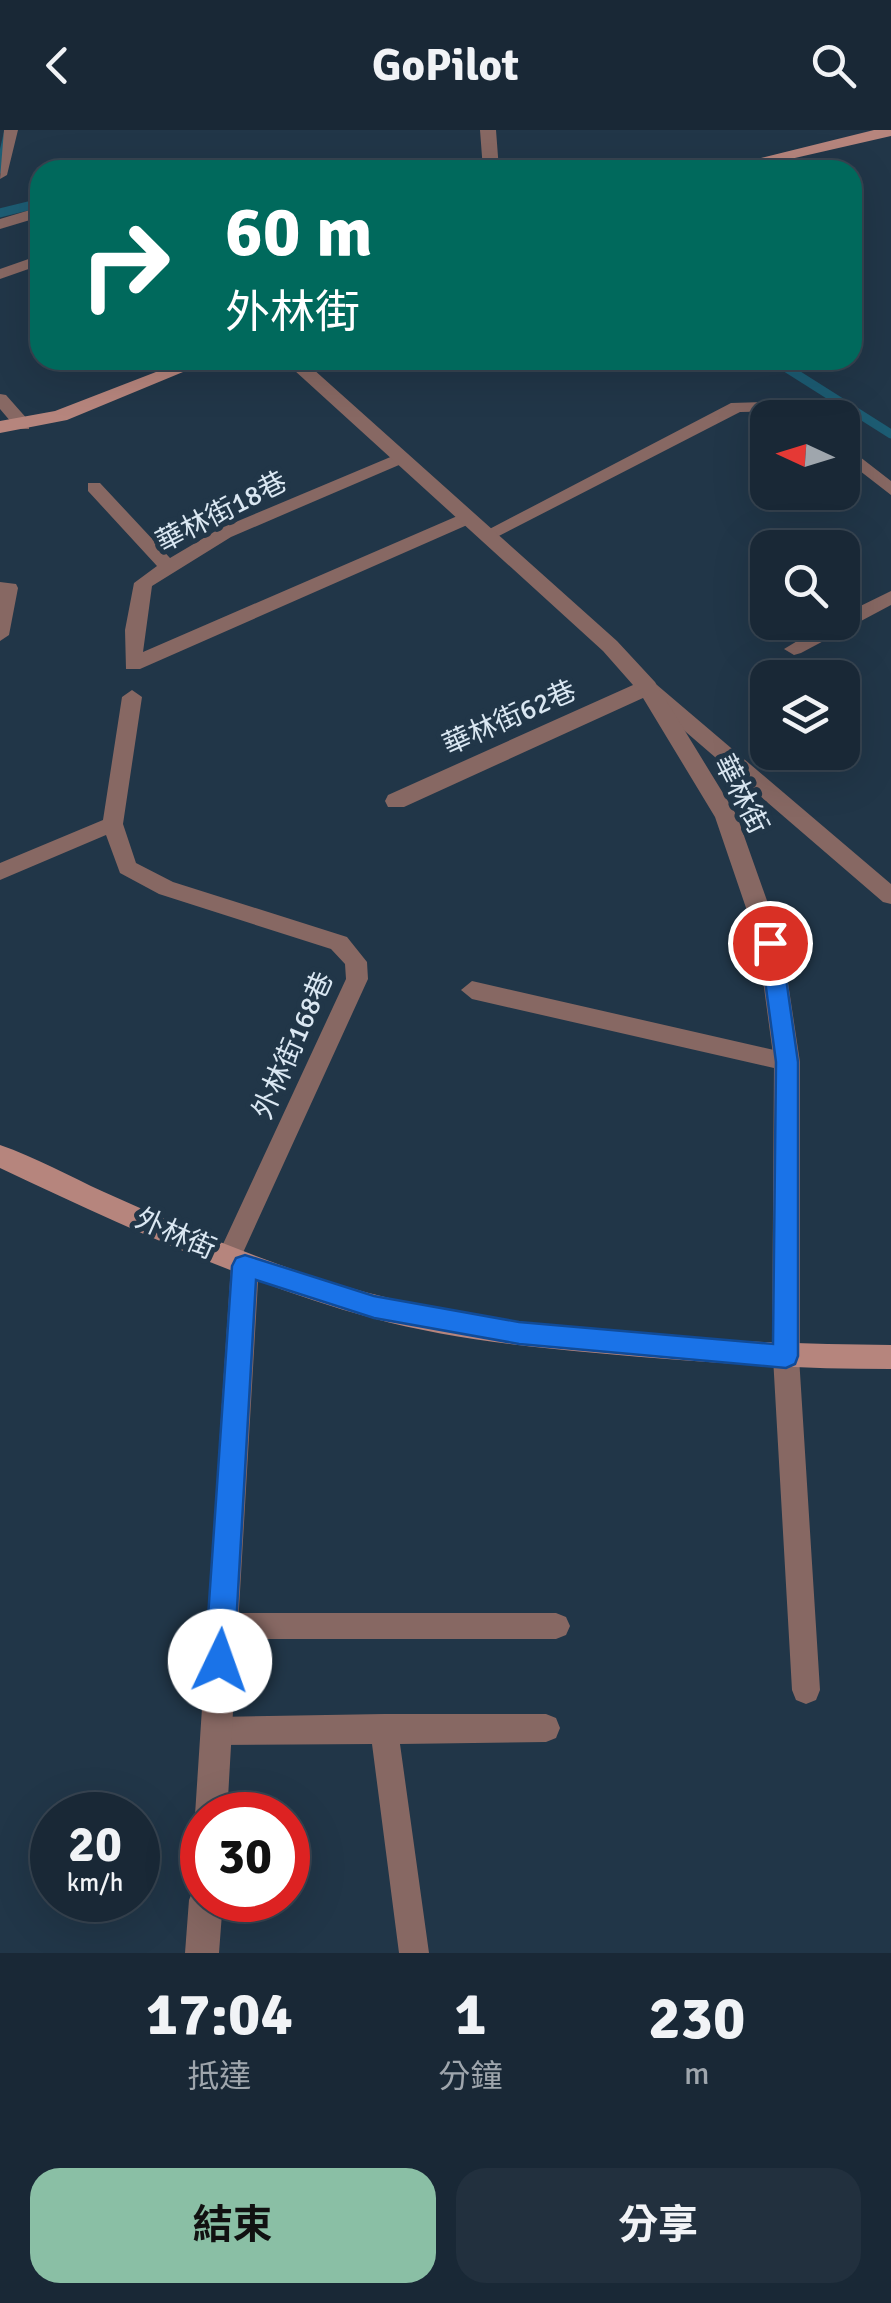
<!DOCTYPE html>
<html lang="zh-TW">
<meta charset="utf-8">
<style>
:root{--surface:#192836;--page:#22303e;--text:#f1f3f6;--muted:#9fa6ad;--line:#374451;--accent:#8abfa5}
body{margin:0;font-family:Signika,"Noto Sans TC",sans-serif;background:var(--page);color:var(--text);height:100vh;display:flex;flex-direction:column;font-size:38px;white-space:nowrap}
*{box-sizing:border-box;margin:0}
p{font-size:32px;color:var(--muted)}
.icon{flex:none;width:55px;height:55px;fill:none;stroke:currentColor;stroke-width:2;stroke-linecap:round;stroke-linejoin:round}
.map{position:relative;height:1823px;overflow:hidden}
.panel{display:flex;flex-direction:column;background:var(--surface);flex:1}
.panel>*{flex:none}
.hud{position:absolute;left:30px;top:30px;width:832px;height:210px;border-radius:30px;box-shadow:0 10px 40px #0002,0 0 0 2px var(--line);background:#00695c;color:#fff;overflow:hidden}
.needle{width:65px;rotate:274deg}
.controls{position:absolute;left:750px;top:270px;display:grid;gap:20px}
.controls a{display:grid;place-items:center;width:110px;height:110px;border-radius:20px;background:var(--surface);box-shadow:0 10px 40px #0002,0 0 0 2px var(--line);font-size:50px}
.speed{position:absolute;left:30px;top:1662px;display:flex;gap:20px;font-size:50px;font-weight:700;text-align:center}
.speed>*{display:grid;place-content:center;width:130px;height:130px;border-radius:50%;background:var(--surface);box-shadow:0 10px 40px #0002,0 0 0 2px var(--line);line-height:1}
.speed small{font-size:25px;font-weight:400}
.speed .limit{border:15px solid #d22;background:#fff;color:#111}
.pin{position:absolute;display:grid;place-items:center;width:85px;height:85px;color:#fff;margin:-42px;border:5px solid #fff;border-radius:50%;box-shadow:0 2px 10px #0007}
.me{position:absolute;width:110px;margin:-55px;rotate:3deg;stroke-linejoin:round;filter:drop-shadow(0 0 8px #0008)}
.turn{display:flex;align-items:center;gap:35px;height:210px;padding:0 30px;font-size:45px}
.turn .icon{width:130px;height:130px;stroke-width:2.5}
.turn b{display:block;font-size:70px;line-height:85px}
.eta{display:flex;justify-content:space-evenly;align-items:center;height:170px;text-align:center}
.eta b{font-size:60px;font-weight:700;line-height:70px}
.cta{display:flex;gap:20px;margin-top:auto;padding:20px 30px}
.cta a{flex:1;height:115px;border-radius:30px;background:var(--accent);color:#111;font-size:40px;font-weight:700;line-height:115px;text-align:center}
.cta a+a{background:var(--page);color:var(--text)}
header{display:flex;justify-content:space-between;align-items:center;height:130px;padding:0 30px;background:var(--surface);font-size:45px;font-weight:700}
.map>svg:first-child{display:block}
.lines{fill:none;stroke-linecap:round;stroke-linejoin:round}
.stream{stroke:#1d5d74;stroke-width:9}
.lane{fill:#876863;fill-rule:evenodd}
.street{fill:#876863;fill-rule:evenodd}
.secondary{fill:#b6857d;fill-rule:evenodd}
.route{fill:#1a73e8;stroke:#114b97;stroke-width:2.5}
.labels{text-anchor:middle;stroke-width:10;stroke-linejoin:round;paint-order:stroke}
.street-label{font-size:28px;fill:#dae7f2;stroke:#213648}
</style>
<header><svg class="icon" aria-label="back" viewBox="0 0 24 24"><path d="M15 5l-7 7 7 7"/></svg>GoPilot<svg class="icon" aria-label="search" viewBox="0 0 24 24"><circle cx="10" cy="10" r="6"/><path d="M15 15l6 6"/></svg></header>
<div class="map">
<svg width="891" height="1823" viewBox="0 0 891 1823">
<rect width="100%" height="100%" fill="#213648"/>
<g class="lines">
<path class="stream" d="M0 39 9 0
M0 83 40 73
M774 230 891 304"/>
<path class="lane" d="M4 0H18L7 45 0 49Z
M40 77V87L0 99V89Z
M40 125V135L0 149V139Z
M0 264 6 265 29 291V299H17L0 279Z
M794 271 816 288H797L790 281 740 282 493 409 487 411 478 405 731 273Z
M842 313 891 351V365L842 327Z
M400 323 409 328 406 332 231 407 152 456 143 522 462 384H474V392L140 539H126L125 500 134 453 157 436 88 361V353H100L170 428 219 399Z
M0 452 16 454 18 458 9 505 0 511Z
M891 461V475L801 523 794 525 784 519 829 492H842V485Z
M650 553 657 555 891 754V774L883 772 643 565 640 560 643 555Z
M132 560 142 567 123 694 136 733 173 752 347 807 367 832 368 849 241 1127 238 1134 229 1137 220 1134 217 1127 346 849 345 834 331 819 159 764 120 743 106 705 0 750V733L103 690 122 567Z
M472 851 787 923 795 926 798 932 795 938 787 941 472 869 461 860Z
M786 1216 795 1219 799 1227 820 1560 816 1570 806 1574 796 1570 792 1560 773 1227 777 1219Z
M221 1483H556L566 1487 570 1496 566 1505 556 1509H221L211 1505 207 1496 211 1487Z
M384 1584H546L556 1588 560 1598 556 1608 546 1612 400 1614 429 1823H399L372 1614 216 1615 206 1611 202 1601 206 1591 216 1587Z"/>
<path class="street" d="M480 0H496L499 40H483Z
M283 230H303L617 511 655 552 737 686 782 813 800 932V1227L796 1236 786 1239 776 1236 772 1227 774 932 758 813 715 687 643 568 404 677H388L385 671 388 665 633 555 603 521Z
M245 1123 255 1127 259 1135 227 1685H202V1698L195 1685 231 1135 235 1127Z
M202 1755V1770H223L219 1823H185L189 1770 194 1758Z"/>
<path class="secondary" d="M874 0H891V6L742 40H713Z
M187 230H212L67 290 0 303V291L55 281Z
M0 1015C35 1027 69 1046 104 1062 175 1094 247 1125 321 1149 492 1204 711 1213 891 1215V1239C792 1239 694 1232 596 1223 521 1216 445 1208 372 1188 243 1152 121 1095 0 1038Z"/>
</g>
<path class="route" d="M770 804 781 813 798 932V1226L795 1234 786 1238 519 1214 374 1188 256 1150 234 1531 229 1541 220 1545 210 1541 205 1531 232 1136 236 1128 245 1125 374 1166 519 1192 773 1214 776 932 760 813Z"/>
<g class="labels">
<g class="street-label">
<text transform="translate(221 381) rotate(-27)" y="10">華林街18巷</text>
<text transform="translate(509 587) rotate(-24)" y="10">華林街62巷</text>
<text transform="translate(742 664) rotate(63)" y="10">華林街</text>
<text transform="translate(292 915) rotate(-66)" y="10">外林街168巷</text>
<text transform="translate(176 1103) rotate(24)" y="10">外林街</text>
</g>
</g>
</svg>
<div class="controls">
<a><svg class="needle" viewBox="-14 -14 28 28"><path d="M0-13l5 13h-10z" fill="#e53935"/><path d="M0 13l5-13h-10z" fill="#9fa6ad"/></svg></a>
<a><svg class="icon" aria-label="search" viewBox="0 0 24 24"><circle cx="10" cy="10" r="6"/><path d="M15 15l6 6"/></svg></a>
<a><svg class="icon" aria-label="layers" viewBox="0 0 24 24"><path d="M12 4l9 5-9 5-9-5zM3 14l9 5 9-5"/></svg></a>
</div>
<div class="speed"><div>20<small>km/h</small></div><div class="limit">30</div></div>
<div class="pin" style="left:770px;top:813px;background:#d93025"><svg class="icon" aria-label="arrive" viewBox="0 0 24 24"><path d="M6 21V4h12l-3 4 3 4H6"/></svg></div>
<svg class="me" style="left:220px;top:1531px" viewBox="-20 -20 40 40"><circle r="19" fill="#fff"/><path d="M0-13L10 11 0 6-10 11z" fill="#1a73e8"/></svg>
<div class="hud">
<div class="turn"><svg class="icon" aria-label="right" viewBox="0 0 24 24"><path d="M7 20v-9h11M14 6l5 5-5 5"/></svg><div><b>60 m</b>外林街</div></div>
</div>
</div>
<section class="panel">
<div class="eta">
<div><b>17:04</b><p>抵達</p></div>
<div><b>1</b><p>分鐘</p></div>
<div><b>230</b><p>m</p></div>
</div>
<div class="cta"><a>結束</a><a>分享</a></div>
</section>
